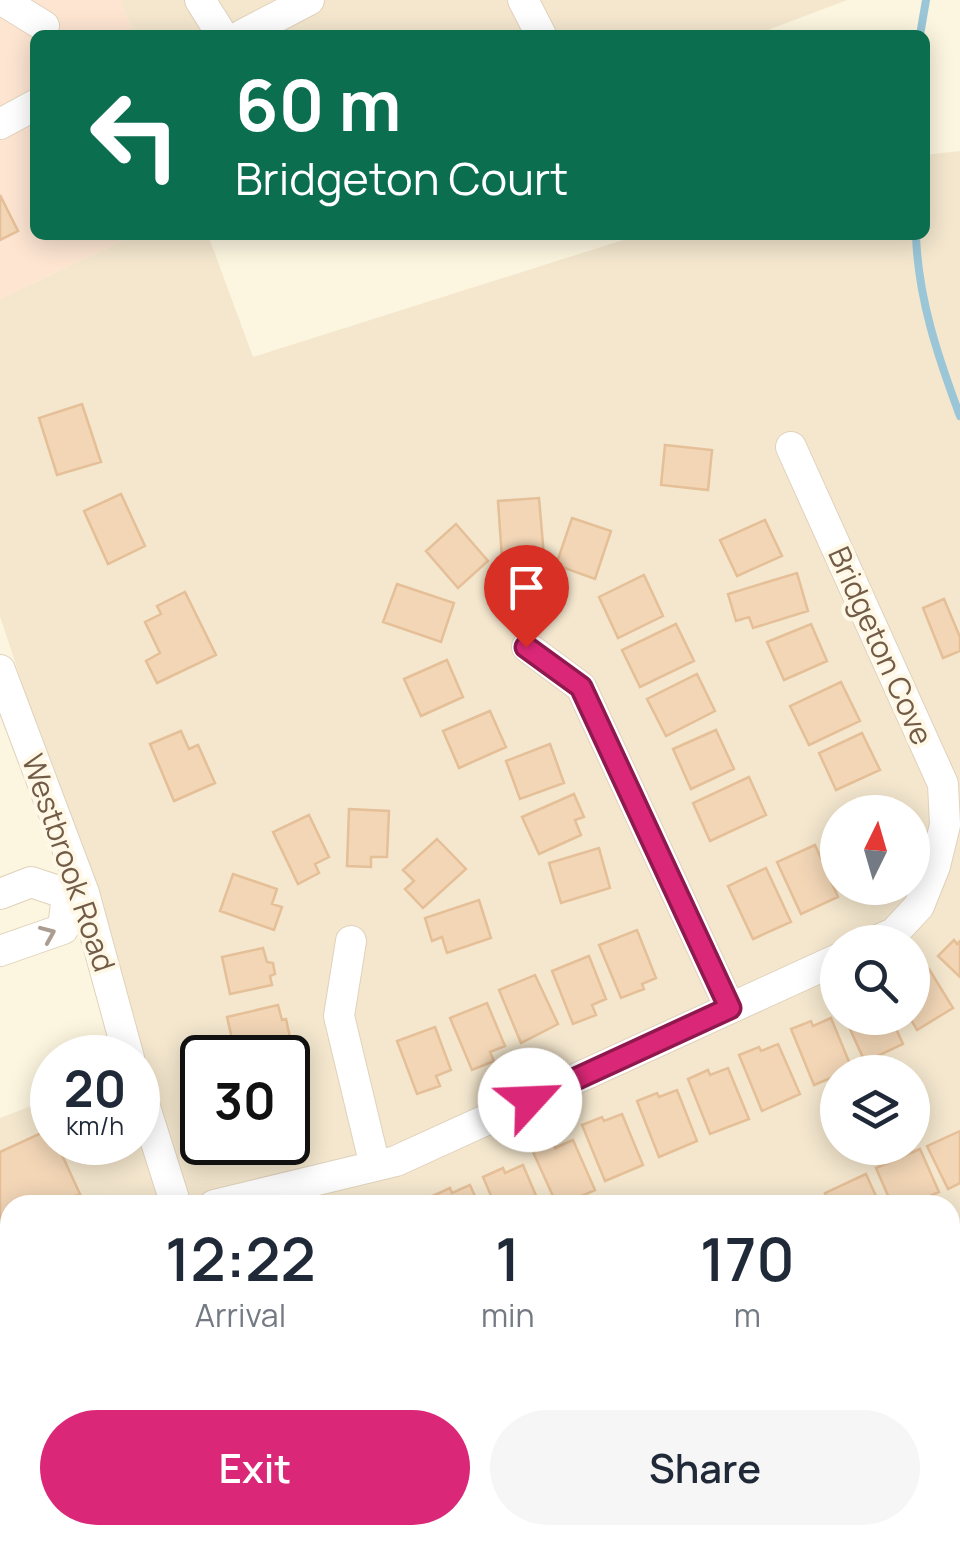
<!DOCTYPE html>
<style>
:root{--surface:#fff;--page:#f6f6f7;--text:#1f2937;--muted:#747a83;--accent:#db2777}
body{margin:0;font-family:Manrope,sans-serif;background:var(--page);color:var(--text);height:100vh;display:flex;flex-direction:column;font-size:38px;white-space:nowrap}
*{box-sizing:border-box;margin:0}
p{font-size:32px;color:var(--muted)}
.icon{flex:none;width:55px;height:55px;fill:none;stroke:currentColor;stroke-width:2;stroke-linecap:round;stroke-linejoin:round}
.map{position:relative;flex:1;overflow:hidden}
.drawer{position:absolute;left:0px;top:1195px;width:960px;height:350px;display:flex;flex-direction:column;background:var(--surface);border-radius:30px 30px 0 0;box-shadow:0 5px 25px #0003}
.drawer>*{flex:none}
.hud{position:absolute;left:30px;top:30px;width:900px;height:210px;border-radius:15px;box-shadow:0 5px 25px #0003;background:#0b6e4f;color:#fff;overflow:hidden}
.needle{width:65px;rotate:5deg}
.buttons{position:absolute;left:820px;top:795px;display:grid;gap:20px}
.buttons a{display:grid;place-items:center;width:110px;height:110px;border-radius:50%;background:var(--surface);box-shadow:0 5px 25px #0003;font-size:50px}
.speed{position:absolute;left:30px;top:1035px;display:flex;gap:20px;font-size:50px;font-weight:700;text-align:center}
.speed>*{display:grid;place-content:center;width:130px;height:130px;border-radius:50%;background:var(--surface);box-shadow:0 5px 25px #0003;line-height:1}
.speed small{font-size:25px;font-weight:400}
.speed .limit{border:5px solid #111;border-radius:15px;background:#fff;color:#111}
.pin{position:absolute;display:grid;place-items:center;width:85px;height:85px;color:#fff;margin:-102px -42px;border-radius:50% 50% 50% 0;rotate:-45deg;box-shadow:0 0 10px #0007}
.pin .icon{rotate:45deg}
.me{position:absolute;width:110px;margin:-55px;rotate:65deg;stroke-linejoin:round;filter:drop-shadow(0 0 8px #0008)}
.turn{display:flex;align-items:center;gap:35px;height:210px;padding:0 40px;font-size:45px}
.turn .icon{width:130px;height:130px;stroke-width:2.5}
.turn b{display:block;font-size:70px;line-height:85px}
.eta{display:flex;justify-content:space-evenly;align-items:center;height:170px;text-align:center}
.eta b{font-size:60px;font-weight:600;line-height:70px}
.cta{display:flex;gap:20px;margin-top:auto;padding:20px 40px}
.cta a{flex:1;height:115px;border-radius:60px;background:var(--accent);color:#fff;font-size:40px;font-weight:600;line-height:115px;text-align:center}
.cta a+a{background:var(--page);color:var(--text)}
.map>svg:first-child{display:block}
.residential{fill:#f4e7ce;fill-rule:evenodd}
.commercial{fill:#fde5d2}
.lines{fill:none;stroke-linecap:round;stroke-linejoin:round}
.stream{stroke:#9ac6d8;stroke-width:8}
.building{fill:#f2d6b6;stroke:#e5bf97;stroke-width:2.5}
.minor-casing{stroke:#e0d2bb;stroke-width:32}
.minor{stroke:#fff;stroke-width:30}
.oneway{stroke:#ab9d91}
.route-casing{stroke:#8e194d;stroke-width:25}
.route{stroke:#db2777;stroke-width:18}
.labels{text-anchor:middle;stroke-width:8;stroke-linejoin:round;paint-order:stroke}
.street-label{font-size:30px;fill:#735c47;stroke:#fff8e6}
</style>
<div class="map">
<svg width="960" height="1545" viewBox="0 0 960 1545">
<rect width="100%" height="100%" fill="#fcf5df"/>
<path class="residential" d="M120 0H847L755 35H135Z
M960 151V1545H0V1118L52 1098V1142H138V1058L52 775 0 616V299L135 235H208L253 357 639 235H925V155ZM838 812H912V888H838ZM838 942H912V1018H838ZM202 1058H288V1142H202ZM838 1072H912V1148H838ZM10 1205H950V1535H10Z"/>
<path class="commercial" d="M0 0H120L135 35H35V235H135L0 299Z"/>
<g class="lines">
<path class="stream" d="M920 35 926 0
M916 235C918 298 938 357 960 416"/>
</g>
<path class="building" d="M0 195 18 231 0 240Z
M82 404 101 462 57 475 39 418Z
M665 445 712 450 708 490 661 485Z
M121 494 145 546 108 564 84 511Z
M539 498 544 556 502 559 498 501Z
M572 518 611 531 595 579 556 565Z
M765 520 782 556 737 576 720 540Z
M456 524 488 561 458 588 426 551Z
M797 573 808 611 753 628 749 617 736 621 728 594Z
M644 575 663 616 618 638 599 597Z
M397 584 454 603 441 642 383 622Z
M185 592 216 655 157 683 146 661 160 653 145 622 161 614 157 606Z
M944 599 960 637V651L943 658 923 608Z
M676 624 694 661 640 687 622 650Z
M811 624 827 661 784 680 767 642Z
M447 660 463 697 421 716 404 679Z
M697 674 715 711 666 736 647 699Z
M841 682 860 721 809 745 790 706Z
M490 711 506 747 459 768 443 731Z
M716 730 734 769 691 789 673 749Z
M181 731 189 749 198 745 215 783 174 801 150 744Z
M862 733 880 770 836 790 819 753Z
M550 744 564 783 520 799 506 761Z
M749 777 766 815 710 841 693 803Z
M574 794 584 817 575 820 581 835 539 854 522 817Z
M349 809 389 811 387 857H371V867L347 866Z
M309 815 329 857 315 864 319 873 298 884 273 832Z
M437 839 466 869 423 908 405 889 414 881 403 870Z
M815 845 838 897 801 914 777 862Z
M599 848 610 888 561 903 549 863Z
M766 868 791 922 753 939 728 886Z
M233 874 277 889 272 904 282 907 274 930 220 911Z
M479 900 491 938 447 953 442 937 432 941 425 918Z
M637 930 656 978 642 984 644 989 621 998 599 945Z
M954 940 957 944 960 941V977L938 956Z
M263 948 267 962 273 963 275 974 270 976 272 985 230 994 222 957Z
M589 956 606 999 592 1005 596 1015 573 1024 552 971Z
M929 969 953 1008 917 1030 910 1018H912V978Z
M535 975 558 1024 521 1043 499 990Z
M487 1003 505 1046 490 1052 494 1061 472 1070 450 1018Z
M278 1005 282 1020 286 1019 291 1042 236 1056 227 1017Z
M831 1018 852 1069 838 1072V1075L814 1085 791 1029 811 1021 813 1026Z
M845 1018H891L903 1044 865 1062Z
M435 1027 451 1070 436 1076 440 1086 417 1094 397 1041Z
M778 1044 800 1094 762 1111 739 1055 759 1047 761 1051Z
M288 1062H290L293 1077 303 1074 309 1098 288 1103Z
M728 1068 749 1119 710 1134 688 1079 708 1070 710 1075Z
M677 1090 697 1141 659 1157 637 1101 657 1093 659 1097Z
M622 1114 643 1165 605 1181 582 1125 602 1117 604 1121Z
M50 1129 52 1142H56L80 1194 55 1205H10V1225L0 1230V1152Z
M960 1131V1183L948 1189 927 1146Z
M573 1140 595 1190 562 1205H557L533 1152 553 1143 555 1148Z
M920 1149 939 1192 909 1205H892L876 1168Z
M523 1165 540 1205H495L483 1177 503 1168 505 1173Z
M866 1174 880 1205H831L825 1193Z
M470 1185 479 1205H434L430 1197 450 1188 452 1193Z
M10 1305V1366L0 1370V1309Z
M510 1535H564L565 1536 512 1545Z
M623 1535H672L674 1545H625Z
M770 1535H818L819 1542 806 1545H773Z
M875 1535H926L928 1545H877Z"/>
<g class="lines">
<g class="minor-casing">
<path id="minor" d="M2 0 44 26
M200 0 222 35
M523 0 541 35
M242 35 309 0
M0 124 35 105
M791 447 943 784 945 825 935 866 919 906 894 933 873 942
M527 647 581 687 730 1008
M0 670 84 893 129 1058
M0 894 31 882 67 894 84 893
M351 941 339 1016 375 1166
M0 951 63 929 67 894
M138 1085 176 1205
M214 1205 396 1161 838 959
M950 1245 960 1241
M0 1263 10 1258
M950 1441 960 1486
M267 1535 270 1545
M466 1535 469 1545
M718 1535 720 1545
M291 1545 313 1535"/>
</g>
<use href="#minor" class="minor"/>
</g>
<defs><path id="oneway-chevron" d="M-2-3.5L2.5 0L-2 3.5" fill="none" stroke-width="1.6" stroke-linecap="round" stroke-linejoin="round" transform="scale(2.5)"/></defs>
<use class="oneway" href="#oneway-chevron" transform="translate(48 934) rotate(-23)"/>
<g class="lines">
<g class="route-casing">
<path id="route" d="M526 647 581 687 730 1008 530 1100"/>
</g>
<use href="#route" class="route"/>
</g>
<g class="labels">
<g class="street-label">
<text transform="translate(880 646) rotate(66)" y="10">Bridgeton Cove</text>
<text transform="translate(68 863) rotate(71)" y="10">Westbrook Road</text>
</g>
</g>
</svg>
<div class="buttons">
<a><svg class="needle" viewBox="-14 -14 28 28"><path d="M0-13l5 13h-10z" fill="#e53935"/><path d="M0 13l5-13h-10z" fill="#747a83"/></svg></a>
<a><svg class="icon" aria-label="search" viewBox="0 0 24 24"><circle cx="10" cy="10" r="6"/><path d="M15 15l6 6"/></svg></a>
<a><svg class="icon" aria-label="layers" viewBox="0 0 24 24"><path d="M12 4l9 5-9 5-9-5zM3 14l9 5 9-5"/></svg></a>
</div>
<div class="speed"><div>20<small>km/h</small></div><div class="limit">30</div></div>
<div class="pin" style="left:526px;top:647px;background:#d93025"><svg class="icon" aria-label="arrive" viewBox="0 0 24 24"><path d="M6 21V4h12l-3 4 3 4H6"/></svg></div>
<svg class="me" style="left:530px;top:1100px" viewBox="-20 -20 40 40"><circle r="19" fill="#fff"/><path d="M0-13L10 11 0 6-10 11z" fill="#db2777"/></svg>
<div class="hud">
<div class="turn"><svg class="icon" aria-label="left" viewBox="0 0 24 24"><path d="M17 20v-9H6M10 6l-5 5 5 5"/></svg><div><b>60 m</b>Bridgeton Court</div></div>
</div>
<section class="drawer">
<div class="eta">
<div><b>12:22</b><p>Arrival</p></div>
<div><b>1</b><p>min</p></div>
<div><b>170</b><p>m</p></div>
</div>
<div class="cta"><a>Exit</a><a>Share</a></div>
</section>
</div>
